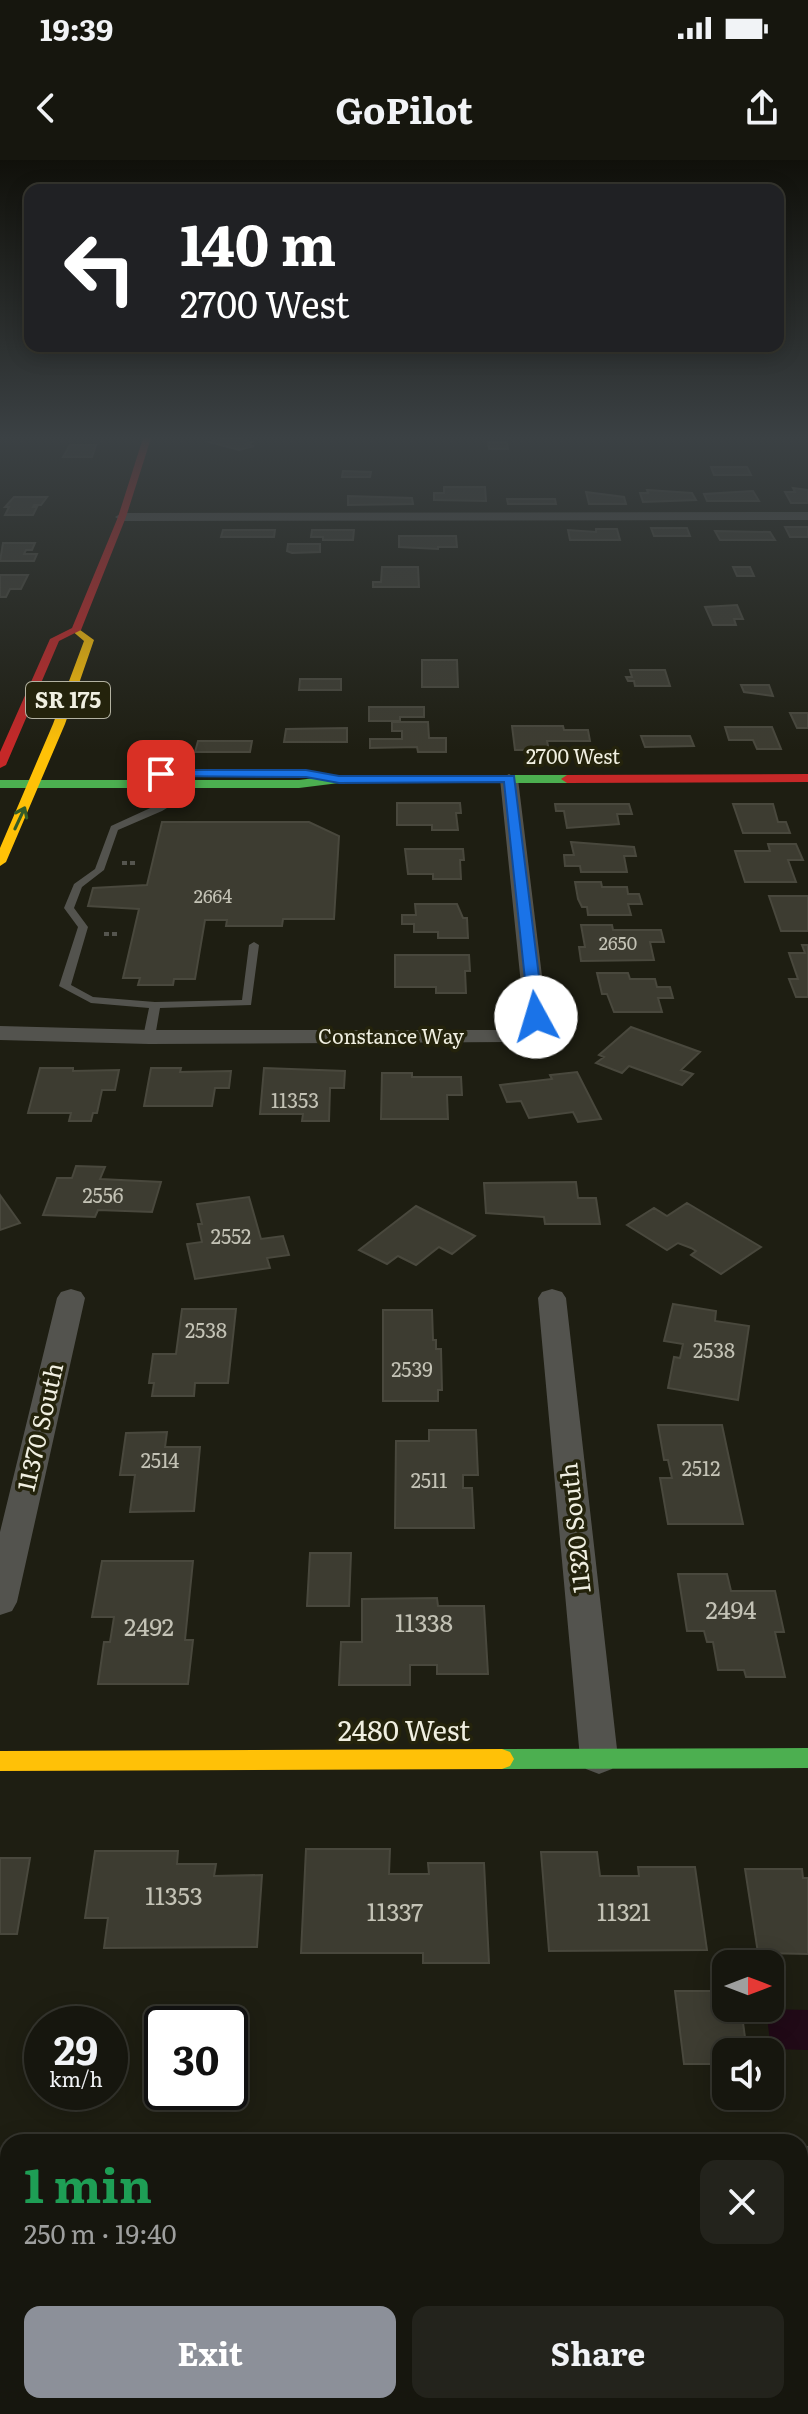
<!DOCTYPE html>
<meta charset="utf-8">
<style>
:root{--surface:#16160e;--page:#23231c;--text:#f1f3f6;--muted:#9e9f9e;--line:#35352e;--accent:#8c9099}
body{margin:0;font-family:Literata,serif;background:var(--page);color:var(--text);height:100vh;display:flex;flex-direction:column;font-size:30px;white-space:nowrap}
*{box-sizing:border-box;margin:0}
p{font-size:26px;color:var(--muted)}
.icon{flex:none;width:44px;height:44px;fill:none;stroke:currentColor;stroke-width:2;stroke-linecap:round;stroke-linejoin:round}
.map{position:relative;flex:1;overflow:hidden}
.details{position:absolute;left:0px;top:1974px;width:808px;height:280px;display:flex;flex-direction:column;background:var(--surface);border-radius:24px 24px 0 0;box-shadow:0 4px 20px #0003,0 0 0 2px var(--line)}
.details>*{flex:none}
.banner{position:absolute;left:24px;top:24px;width:760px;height:168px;border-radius:16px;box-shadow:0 4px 20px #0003,0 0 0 2px var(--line);background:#202124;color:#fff;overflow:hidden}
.needle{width:52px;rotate:90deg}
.buttons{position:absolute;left:712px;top:1790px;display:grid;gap:16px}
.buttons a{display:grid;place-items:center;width:72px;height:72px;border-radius:16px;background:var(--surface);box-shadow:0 4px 20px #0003,0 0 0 2px var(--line);font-size:40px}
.speed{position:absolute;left:24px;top:1846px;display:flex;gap:16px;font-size:40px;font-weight:700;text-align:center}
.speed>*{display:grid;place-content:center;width:104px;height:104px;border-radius:50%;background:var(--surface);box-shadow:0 4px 20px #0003,0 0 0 2px var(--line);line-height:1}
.speed small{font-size:20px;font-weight:400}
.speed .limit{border:4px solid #111;border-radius:12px;background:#fff;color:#111}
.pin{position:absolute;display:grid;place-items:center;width:68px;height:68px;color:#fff;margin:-34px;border-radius:16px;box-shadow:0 4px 12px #0006}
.me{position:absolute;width:88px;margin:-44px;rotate:354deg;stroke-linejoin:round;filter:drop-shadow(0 0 6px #0008)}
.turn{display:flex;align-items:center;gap:28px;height:168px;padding:0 24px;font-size:36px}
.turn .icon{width:104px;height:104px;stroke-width:2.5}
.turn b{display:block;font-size:56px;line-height:68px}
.round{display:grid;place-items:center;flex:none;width:84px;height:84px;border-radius:16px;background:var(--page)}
.headline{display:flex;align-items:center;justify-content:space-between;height:136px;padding:0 24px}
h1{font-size:48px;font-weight:700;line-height:60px;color:#1e9e55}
.cta{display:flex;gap:16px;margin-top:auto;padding:16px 24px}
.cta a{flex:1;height:92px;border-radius:16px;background:var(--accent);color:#fff;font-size:32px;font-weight:700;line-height:92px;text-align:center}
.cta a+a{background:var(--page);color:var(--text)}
.status{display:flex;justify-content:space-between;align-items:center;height:56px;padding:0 40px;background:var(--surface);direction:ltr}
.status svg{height:22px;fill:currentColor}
header{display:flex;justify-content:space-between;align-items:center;height:104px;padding:0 24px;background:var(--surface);font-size:36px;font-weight:700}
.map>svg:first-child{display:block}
.water{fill:#210a17}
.building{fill:#3d3c31;stroke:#49483d;stroke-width:2}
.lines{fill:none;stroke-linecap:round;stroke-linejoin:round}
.path{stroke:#55554e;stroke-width:4;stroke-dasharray:5 3;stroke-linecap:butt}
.lane{fill:#53534e;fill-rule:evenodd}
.street{fill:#53534e;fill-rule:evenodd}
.fast{fill:#4caf50;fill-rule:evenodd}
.slow{fill:#ffc107;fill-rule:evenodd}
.jam{fill:#c62828;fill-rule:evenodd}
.oneway{stroke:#345b27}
.route{fill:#1a73e8;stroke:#114b97;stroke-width:2}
.labels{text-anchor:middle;stroke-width:7;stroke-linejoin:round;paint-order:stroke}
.far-number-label{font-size:18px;fill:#c3c2b5}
.far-street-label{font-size:20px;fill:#f0efe1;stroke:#24230c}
.number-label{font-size:20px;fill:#c3c2b5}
.shield{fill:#24230c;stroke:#b3b2a1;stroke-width:2}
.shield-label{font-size:22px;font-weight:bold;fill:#f0efe1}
.street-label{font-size:24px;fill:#f0efe1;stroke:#24230c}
.near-number-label{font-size:24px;fill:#c3c2b5}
.near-street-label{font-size:28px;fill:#f0efe1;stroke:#24230c}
</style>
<div class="status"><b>19:39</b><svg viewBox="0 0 49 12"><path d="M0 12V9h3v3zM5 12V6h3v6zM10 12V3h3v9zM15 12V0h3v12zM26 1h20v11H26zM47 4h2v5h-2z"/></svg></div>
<header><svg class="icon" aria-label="back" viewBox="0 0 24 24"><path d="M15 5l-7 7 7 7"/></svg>GoPilot<svg class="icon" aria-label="share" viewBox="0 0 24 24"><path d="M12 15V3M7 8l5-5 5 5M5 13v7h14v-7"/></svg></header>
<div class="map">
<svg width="808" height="2254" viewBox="0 0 808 2254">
<rect width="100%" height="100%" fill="#1e1e12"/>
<path class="water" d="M766 1849 808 1850V1890L771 1889Z"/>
<path class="building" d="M224 278H237L252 282 245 284 254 286 239 290 209 282Z
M488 282H507L508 289H489Z
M70 285H96L92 297H63Z
M711 307H747L751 315H714Z
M343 311 371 312 370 317H342Z
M444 327H485L486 341 434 340V333H444Z
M793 328 808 330V343H791L785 332H795Z
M647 330 692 333 696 340 643 342 640 333H648Z
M753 331 759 341H707L704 334Z
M586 332 624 337 626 344H589Z
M348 336 412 338 413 344 348 345Z
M14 337H47L41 345H34L33 347H37L33 355H5L9 347H5Z
M507 339H555L556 344H508Z
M785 367H808V377H790Z
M651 368H687L690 376H654Z
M596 369H617L620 380H570L568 370 596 372Z
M223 370H275L274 377H221Z
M312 370H354L353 380H323V377H311Z
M715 371 770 372 775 380H720Z
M399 376H456L457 387H438V389L399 387Z
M3 383H35L32 390H26L24 394H37L34 401H0Z
M288 384H320V392L292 393 287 391Z
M382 407H418L419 427H373V422H381Z
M733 407H750L754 416H737Z
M0 415H28L21 429H10L6 437H0Z
M737 445 743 459H734L736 465H713L705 447Z
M422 500H457L458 527H422Z
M630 510H665L670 526H635L634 521H628L626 517H632Z
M300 519H341V530H299Z
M741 525H769L773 536 744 532Z
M369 547H424V557H400V561H369Z
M790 553H808V568H797Z
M392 562H428L429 578H446V592H418L417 587 370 588V579H402V571H392Z
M512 566H563L564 570H588L590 581H547L549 590H515Z
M725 567H772L781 589H757L753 580H729Z
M347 568V582H284L286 569Z
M641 576H690L694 586 645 587Z
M198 581H252L250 592H195Z
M397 643H460L461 653H456L458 670H432V665H397Z
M555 644H629L632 654H617L619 664 567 668 564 651H556Z
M733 644H773L778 662H786L790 673H743Z
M162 662H309L339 676 334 759H283L282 766H226L227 760H205L195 819H174L173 825H138L140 818H123L139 749 88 746 93 728 147 725Z
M571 682 634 687 636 696H624L627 712H581L580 706H565L564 695H574Z
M768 684H796L803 700H788L796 722H745L735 691H770Z
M405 689H463L464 700H460L461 719H433V714H408Z
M575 722H601L602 727H627L628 734H639L642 744H628L631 755H588L587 747H582L578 739Z
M769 736H808V771H781Z
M415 744H457L463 758H467L468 778H438V772H414V764H402V755H416Z
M581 765H612L613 770H661L664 782H650L654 800 581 801 579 787H585Z
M802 785H808V837H796L789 819H798L789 793H805Z
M395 795H469L470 811H465L466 833H436V827H395Z
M597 813H628L630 819H655L657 827H670L673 838H658L662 852H614L607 834H602Z
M631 867 700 892 681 910 693 914 682 925 629 906 622 913 596 903 604 897 599 895Z
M40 908H73V911L119 910 115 930H102L97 953H93L91 961H69L71 953H28Z
M151 908H181L180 912 231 911 229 928H215L212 946H144Z
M264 908 345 911 344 928H330L329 961H302L303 954H260Z
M577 912 601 959 578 962 573 952 529 958 521 941 507 942 500 925 552 919 550 915Z
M382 913H412V917H461L462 935H447L448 959H381Z
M76 1006 105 1007 100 1019 161 1022 152 1052 98 1050 95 1057 43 1055 57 1018H72Z
M576 1022 578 1038H596L600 1064H545L544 1057 486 1053 484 1023Z
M0 1035 20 1063 0 1070Z
M249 1037 261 1079 283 1076 289 1095 267 1098 270 1108 195 1119 187 1084 202 1082 198 1064H202L197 1044Z
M687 1043 761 1087 721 1114 691 1095 696 1091 691 1088 678 1083 667 1090 627 1065 654 1048 667 1056Z
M416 1046 475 1076 452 1094 439 1087 416 1105 398 1096 387 1104 359 1090Z
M673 1144 716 1151 715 1161 749 1166 738 1240 668 1228 674 1197 680 1198 683 1184 664 1181Z
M182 1149H236L228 1223H195L194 1236H152L154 1223H149L153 1194H176Z
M383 1150H432L433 1180H436V1189H441L442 1230H438V1241H383Z
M658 1265H722L743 1364H668L660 1318H672L668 1300H664Z
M429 1270H476L478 1315H463V1328H472L474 1368H395L396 1281H429Z
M167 1272 165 1287H200L194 1351 130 1352 135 1315H120L126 1273Z
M310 1393H351L349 1446H307Z
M102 1401H193L185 1480H193L188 1524H98L104 1482H110L114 1457H92Z
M678 1414H727L731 1431H775L784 1472H775L785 1517H746L744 1510H718L713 1482H707L704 1471H687Z
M437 1438 438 1446H484L488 1514H437V1505H410V1525H339L341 1482H362V1439Z
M306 1689H390L389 1714H429L428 1703H484L489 1803H423V1793H301Z
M95 1691H178L177 1704H216L214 1716 262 1715 257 1787 104 1788 108 1758H85Z
M541 1692H597L600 1716H639L638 1707H695L707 1790 549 1791Z
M0 1698H30L17 1774H0Z
M745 1709H802L803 1718H808V1794L758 1793Z
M675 1831H726V1848H741L747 1892H726V1904H684Z
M800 1987H808V2054H800Z"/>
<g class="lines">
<path class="path" d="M122 703H137
M104 774H119"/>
<path class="lane" d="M175 622 183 624 177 642 162 651 118 670 104 710 82 727 74 748 88 767 71 825 93 837 155 842 242 840 249 785 254 782 259 785 251 845 160 848 155 877 149 880 143 877 149 848 91 843 59 826 78 767 64 748 74 724 95 709 111 666 170 639Z"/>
<path class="street" d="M808 352V360L122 361 115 357 122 353Z
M509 614 518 619 547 857 510 882 149 884 0 880V866L149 870H497L524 854 500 619Z
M71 1129 81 1132 85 1138 17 1442 12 1451 0 1455V1372L57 1138 61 1132Z
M552 1129 562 1132 566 1138 618 1598 612 1609 599 1614 586 1609 580 1598 538 1138 542 1132Z
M800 2216H808V2254H781L777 2246H800Z
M294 2246H353L349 2254H291Z"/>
<path class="fast" d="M339 615H567L573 619 567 623H339L299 628H0V620H299Z
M808 1588V1608L502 1609 494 1606 490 1599 494 1592 502 1589Z"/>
<path class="slow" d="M76 467 94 480 65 564 6 702 0 706V688L53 564 84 481 71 470Z
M502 1589 510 1592 514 1599 510 1606 502 1609 0 1611V1591Z"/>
<path class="jam" d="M144 275H152L126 357 81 470 59 481 6 605 0 608V592L50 479 72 468 118 357Z
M808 614V622L567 623 561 619 567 615Z"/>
</g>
<defs><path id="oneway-shaft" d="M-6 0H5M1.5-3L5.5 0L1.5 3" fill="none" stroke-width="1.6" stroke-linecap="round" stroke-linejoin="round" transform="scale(2)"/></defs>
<use class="oneway" href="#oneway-shaft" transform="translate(20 658) rotate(-65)"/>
<linearGradient id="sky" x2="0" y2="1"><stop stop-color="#10100a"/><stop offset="0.47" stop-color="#3b4144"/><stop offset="1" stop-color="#3b4144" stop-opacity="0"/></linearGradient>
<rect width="808" height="591" fill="url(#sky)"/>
<path class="route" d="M161 610H306L339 616H514L544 857 536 862 529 857 504 622 339 623 306 617 157 616 155 614Z"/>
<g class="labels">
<g class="far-number-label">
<text x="213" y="743">2664</text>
<text x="618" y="790">2650</text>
</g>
<g class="far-street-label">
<text x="573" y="604">2700 West</text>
<text x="391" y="884">Constance Way</text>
</g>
<g class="number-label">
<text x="295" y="948">11353</text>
<text x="103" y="1043">2556</text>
<text x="231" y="1084">2552</text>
<text x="206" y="1178">2538</text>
<text x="714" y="1198">2538</text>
<text x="412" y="1217">2539</text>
<text x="160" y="1308">2514</text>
<text x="701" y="1316">2512</text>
<text x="429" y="1328">2511</text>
</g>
<rect class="shield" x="26" y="522" width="84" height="36" rx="6"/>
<g class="shield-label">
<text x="68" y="548">SR 175</text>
</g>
<g class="street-label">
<text transform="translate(41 1267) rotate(-77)" y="8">11370 South</text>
<text transform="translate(576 1368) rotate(-96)" y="8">11320 South</text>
</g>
<g class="near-number-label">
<text x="731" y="1459">2494</text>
<text x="424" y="1472">11338</text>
<text x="149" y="1476">2492</text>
<text x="174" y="1745">11353</text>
<text x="395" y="1761">11337</text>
<text x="624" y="1761">11321</text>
</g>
<g class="near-street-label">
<text x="404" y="1581">2480 West</text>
</g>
</g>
</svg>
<div class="buttons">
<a><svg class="needle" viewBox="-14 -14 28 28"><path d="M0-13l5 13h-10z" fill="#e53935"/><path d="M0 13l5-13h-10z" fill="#9e9f9e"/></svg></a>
<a><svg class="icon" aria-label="sound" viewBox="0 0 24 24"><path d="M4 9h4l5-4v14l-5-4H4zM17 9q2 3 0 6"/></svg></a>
</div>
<div class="speed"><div>29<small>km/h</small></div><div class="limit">30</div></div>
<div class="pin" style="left:161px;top:614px;background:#d93025"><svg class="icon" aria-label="arrive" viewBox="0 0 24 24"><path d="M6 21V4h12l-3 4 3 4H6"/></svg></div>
<svg class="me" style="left:536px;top:857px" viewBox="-20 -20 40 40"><circle r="19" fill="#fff"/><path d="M0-13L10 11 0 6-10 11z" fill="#1a73e8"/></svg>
<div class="banner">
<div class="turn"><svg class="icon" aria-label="left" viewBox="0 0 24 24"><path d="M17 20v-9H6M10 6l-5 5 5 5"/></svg><div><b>140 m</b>2700 West</div></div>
</div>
<section class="details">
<div class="headline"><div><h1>1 min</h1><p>250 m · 19:40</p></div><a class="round"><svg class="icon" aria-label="close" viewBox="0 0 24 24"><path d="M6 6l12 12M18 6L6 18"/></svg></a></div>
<div class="cta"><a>Exit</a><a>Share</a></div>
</section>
</div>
